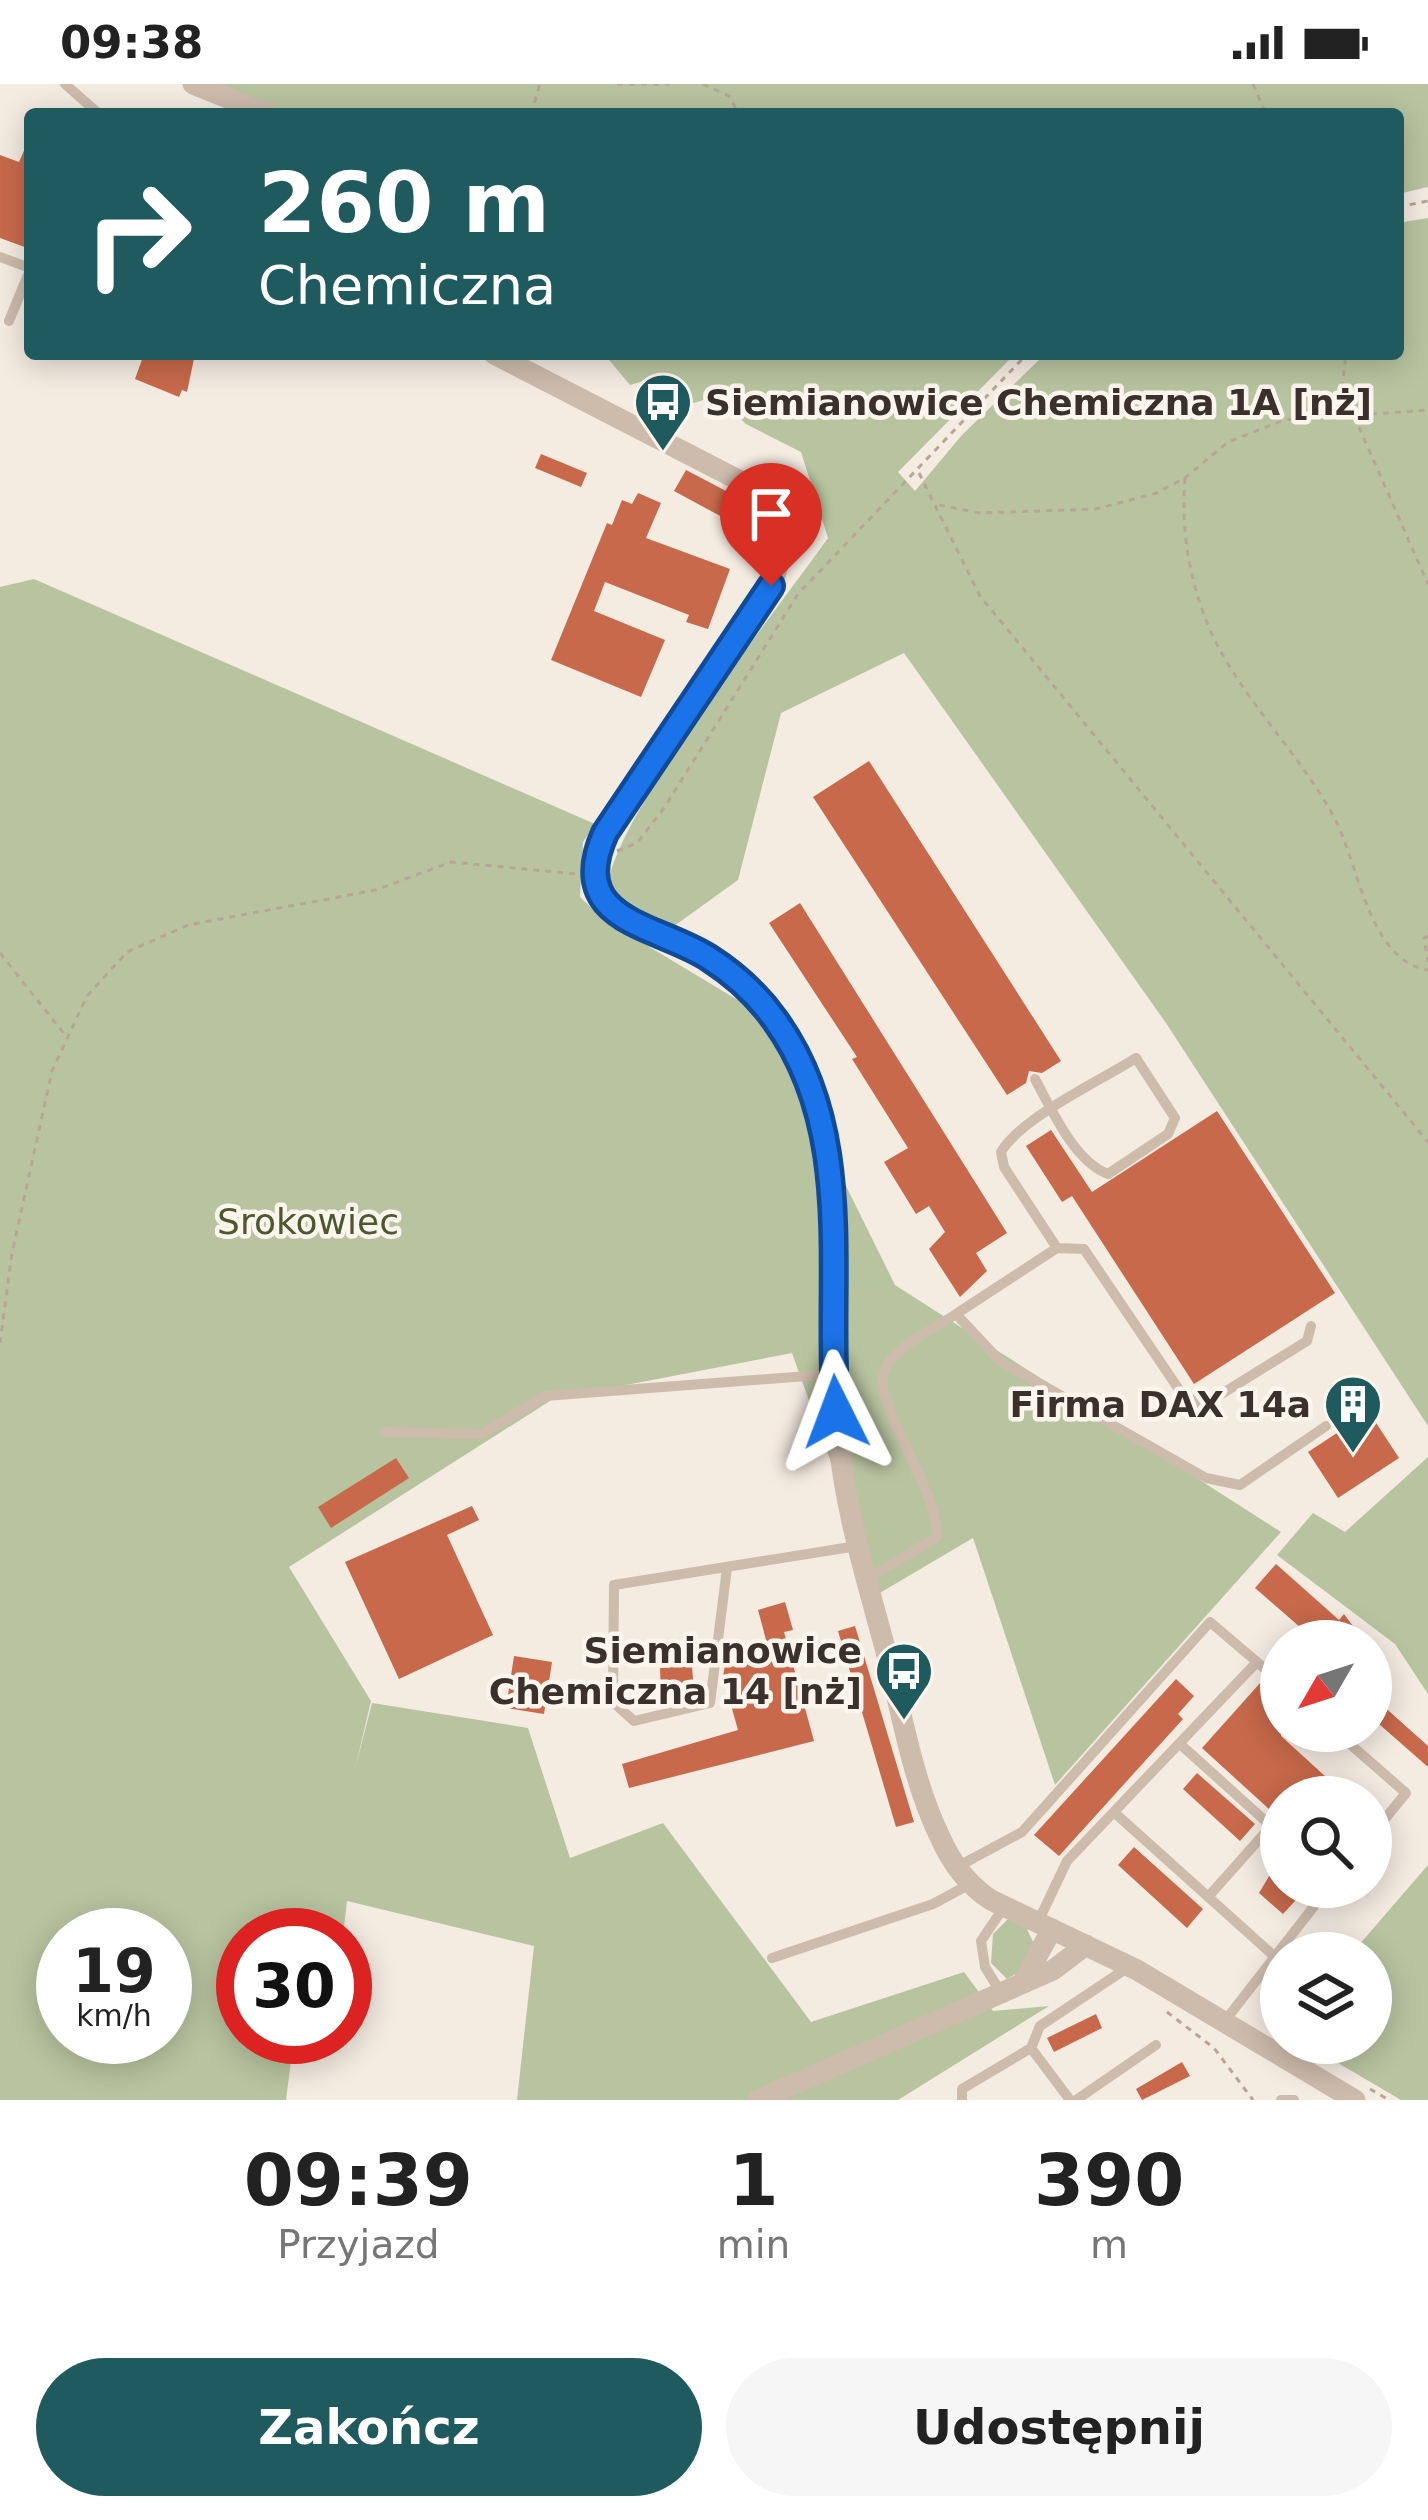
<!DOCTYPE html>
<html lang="pl">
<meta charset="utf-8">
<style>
:root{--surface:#fff;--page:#f6f6f6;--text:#222;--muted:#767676;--accent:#1f5a5e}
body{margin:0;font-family:"DejaVu Sans",sans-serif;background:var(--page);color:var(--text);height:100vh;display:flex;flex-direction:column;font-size:45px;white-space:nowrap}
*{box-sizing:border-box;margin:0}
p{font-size:39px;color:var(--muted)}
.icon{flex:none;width:66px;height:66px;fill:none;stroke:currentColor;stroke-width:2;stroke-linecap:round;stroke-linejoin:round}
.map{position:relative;height:2016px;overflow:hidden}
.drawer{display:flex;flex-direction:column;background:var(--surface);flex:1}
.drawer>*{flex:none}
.hud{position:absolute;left:24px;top:24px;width:1380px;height:252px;border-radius:12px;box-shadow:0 6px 30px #0003;background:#1f5a5e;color:#fff;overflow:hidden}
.needle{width:78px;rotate:231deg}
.tools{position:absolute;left:1260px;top:1536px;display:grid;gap:24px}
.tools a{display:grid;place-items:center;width:132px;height:132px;border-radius:50%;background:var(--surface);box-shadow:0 6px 30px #0003;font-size:60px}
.speed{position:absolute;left:36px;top:1824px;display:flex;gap:24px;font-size:60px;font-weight:700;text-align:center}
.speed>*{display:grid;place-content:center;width:156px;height:156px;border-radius:50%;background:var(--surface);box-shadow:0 6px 30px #0003;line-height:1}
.speed small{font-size:30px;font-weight:400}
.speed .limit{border:18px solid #d22;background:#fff;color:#111}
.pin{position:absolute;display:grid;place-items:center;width:102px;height:102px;color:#fff;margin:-123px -51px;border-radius:50% 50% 50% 0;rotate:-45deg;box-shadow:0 0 12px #0007}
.pin .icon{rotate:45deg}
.me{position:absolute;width:132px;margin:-66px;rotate:357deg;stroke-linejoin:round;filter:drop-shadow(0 0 9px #0008)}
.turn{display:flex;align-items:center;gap:42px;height:252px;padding:0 36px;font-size:54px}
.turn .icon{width:156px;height:156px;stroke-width:2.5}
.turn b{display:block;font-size:84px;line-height:102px}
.eta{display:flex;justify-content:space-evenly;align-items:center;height:204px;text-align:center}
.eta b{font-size:72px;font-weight:700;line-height:84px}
.action{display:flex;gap:24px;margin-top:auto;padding:24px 36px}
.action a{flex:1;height:138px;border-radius:72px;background:var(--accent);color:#fff;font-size:48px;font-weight:700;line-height:138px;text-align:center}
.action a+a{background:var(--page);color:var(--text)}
.status{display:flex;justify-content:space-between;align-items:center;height:84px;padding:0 60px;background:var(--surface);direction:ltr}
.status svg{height:33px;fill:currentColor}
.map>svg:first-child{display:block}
.green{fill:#b8c4a0;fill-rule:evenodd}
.building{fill:#c8694b}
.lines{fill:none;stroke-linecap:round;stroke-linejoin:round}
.path{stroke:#b9a596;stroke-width:3;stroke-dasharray:6 6;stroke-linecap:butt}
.service{stroke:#cdbbac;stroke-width:10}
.minor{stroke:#cdbbac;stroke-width:21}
.route-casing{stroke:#114b97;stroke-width:30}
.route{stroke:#1a73e8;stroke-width:21}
.labels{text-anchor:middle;stroke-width:9;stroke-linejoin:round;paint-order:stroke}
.poi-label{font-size:36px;font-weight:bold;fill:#3b302b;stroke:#fbf5ee;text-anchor:end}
.park-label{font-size:36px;fill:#4a5a2e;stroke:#fbf5ee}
</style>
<div class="status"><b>09:38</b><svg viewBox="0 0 49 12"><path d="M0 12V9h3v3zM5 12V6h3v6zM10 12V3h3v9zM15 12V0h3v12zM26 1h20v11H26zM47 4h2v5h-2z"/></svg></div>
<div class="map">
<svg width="1428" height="2016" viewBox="0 0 1428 2016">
<rect width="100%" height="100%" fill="#f4ebe1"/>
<path class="green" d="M217 0H1428V103L1398 110V30H280Z
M1428 134V1342L1166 939 904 569 781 629 738 796 670 845 608 810C599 751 786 514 828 454L801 368 746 340 716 312 694 319 644 297 630 301 604 270H1015L898 388 915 407 962 351 1045 270H1398V139Z
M34 495 595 740 583 758 580 813 603 835 761 930 895 1201 1281 1448 1055 1701 973 1454 878 1510 792 1269 553 1315 289 1483 371 1617 355 1685 372 1619 528 1644 570 1774 663 1739 811 1938 964 1888 993 1927 1049 1922 898 2016H517L534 1862 347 1817 343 1851H243V1953H294L286 2016H0V503ZM63 1851H165V1953H63Z
M1428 1373V1610L1395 1560 1277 1471 1313 1429 1345 1448Z
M1428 1781V2016H1401L1304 1959H1371V1869H1352Z
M1009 1834 1026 1843 1035 1862 1024 1885 1007 1895 991 1879 993 1850Z"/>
<path class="building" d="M30 53V165L0 154V71L19 78Z
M144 270H195L187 308 182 306 179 313 135 295Z
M541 370 587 389 581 403 535 384Z
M686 386 747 418 735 440 674 407Z
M638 409 661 419 646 454 730 485 708 545 686 538 689 531 605 498 594 527 665 556 641 613 551 576 607 439 612 441 622 416 632 420Z
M869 677 1061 977 1042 989 1029 987 1026 999 1007 1011 813 713Z
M800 819 1007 1149 976 1169 987 1187 960 1213 929 1165 945 1148 929 1122 916 1130 884 1078 908 1064 852 975 857 973 769 839Z
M1217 1027 1335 1209 1194 1300 1072 1112 1062 1118 1026 1062 1051 1046 1092 1108Z
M1369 1328 1399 1374 1338 1414 1308 1368Z
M396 1374 409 1394 331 1444 318 1423Z
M472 1422 479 1436 447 1451 493 1551 399 1595 345 1478Z
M1276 1480 1339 1536 1344 1530 1364 1557H1316L1255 1504Z
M785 1518 793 1546 784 1548 814 1657 629 1704 622 1680 738 1646 723 1593 725 1580 769 1567 758 1526Z
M855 1542 914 1738 896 1743 838 1547Z
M514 1572 552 1578 544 1630 506 1624Z
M692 1582 694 1607 661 1608 660 1584Z
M1176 1595 1194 1612 1178 1630 1183 1635 1059 1772 1034 1751Z
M1261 1598 1281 1616V1652L1348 1713H1281V1736L1202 1664Z
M1371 1611 1428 1662V1683L1371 1633Z
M1197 1689 1255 1740 1240 1757 1183 1705Z
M1134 1763 1203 1825 1187 1844 1118 1781Z
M1271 1789 1281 1803H1308L1283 1830 1259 1809Z
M1096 1930 1102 1944 1054 1968 1047 1954Z
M1182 1978 1190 1992 1142 2016 1136 2005Z"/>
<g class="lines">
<path class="path" d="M617 0H670
M703 0 729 12 739 30
M1253 0 1266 30
M531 30 540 0
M1398 123 1428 117
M1339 328 1346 270
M1354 332 1428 500
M919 389 980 512 1428 1058
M1185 394C1181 448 1189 496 1210 546 1241 615 1301 670 1336 737 1359 783 1369 876 1428 886
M939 421 980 429 1096 425 1156 409 1185 394 1228 358 1284 336 1428 326
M617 767 637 759 664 724 798 510 1027 270
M1428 852 1424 854 1428 878
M0 869 65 951
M0 1259 12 1169 52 987 87 912 127 868 188 841 376 806 451 778 577 790
M1167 1928 1214 1964 1253 2016
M1370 2005 1389 2016"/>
<path class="service" d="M65 0 99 30
M0 173 30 184
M9 237 30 186
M1057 1164 1084 1165 1182 1310 1198 1319 1215 1314 1307 1257 1311 1242
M956 1230 1057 1164 1004 1083 1001 1068C1022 1033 1100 997 1136 974L1175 1034 1168 1050 1108 1090C1074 1077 1052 1026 1035 995
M385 1348 482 1350 545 1312 833 1290
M727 1484 710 1619 634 1637 613 1618 614 1501 857 1462
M867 1495 937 1453C938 1403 872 1321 884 1288 892 1263 936 1244 956 1230L1000 1277 1206 1394 1240 1401 1326 1342
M1335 1647 1406 1709 1371 1752
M1180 1660 1271 1742 1208 1813
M1116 1730 1273 1871
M957 1783 1022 1748 1210 1538 1257 1578
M1038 1838 1067 1777 1257 1578 1281 1599
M772 1874 933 1820 970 1800
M1000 1907 985 1883 981 1857 1004 1823
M1224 1938 1329 1803
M1031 1964 1070 2016
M962 2016V2005L1031 1964 1040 1942 1127 1884
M1076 2016 1156 1961
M1281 2016H1294"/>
<path class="minor" d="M193 0 267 30
M494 270 754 404C785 432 787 464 771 502L605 749C595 772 589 797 604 818 620 840 652 846 675 856 769 900 818 986 829 1086 840 1176 830 1267 839 1358 846 1433 870 1506 889 1579 903 1636 914 1700 940 1753 951 1778 968 1801 991 1816L1137 1886 1355 2016
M1024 1896 1052 1845
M758 2016 1053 1886 1086 1861"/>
</g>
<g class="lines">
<g class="route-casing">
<path id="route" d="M771 502 605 749C565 838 656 840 709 874 734 890 758 912 775 936 858 1050 825 1197 836 1328"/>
</g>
<use href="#route" class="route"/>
</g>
<defs>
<g id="bus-pin" transform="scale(3)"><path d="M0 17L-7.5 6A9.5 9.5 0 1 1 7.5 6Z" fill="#1f5a5e" stroke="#fbf5ee"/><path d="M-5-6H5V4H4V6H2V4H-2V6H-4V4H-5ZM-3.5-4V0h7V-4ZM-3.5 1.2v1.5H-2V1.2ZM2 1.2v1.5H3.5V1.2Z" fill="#fff"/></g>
<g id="building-pin" transform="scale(3)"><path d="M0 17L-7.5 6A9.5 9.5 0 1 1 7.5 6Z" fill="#1f5a5e" stroke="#fbf5ee"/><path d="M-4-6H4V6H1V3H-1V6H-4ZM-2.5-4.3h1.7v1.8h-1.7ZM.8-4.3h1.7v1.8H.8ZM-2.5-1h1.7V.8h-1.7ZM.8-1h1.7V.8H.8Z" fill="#fff"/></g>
</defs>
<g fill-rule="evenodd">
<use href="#bus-pin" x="663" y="318"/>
<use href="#building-pin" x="1353" y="1320"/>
<use href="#bus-pin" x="904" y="1587"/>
</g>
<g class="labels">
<g class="poi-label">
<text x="705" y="331" text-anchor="start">Siemianowice Chemiczna 1A [nż]</text>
<text x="1311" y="1333">Firma DAX 14a</text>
<text x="862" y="1579">Siemianowice<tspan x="862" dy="41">Chemiczna 14 [nż]</tspan></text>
</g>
<g class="park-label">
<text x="308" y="1150">Srokowiec</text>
</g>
</g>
</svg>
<div class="tools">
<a><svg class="needle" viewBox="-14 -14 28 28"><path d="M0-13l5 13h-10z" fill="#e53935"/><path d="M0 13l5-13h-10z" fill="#767676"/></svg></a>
<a><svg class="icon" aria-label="search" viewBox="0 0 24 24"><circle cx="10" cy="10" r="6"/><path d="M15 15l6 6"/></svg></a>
<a><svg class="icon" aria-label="layers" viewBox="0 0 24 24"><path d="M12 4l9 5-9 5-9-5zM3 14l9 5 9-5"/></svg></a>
</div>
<div class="speed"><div>19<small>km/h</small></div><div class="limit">30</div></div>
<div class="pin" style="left:771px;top:502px;background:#d93025"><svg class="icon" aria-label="arrive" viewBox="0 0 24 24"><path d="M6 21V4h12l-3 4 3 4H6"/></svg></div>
<svg class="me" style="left:836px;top:1328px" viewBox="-20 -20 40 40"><path d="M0-17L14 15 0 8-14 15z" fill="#1a73e8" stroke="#fff" stroke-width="4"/></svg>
<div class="hud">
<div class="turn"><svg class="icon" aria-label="right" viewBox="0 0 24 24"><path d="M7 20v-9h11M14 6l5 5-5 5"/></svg><div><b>260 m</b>Chemiczna</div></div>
</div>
</div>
<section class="drawer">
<div class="eta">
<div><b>09:39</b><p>Przyjazd</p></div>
<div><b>1</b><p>min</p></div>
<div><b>390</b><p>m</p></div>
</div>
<div class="action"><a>Zakończ</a><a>Udostępnij</a></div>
</section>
